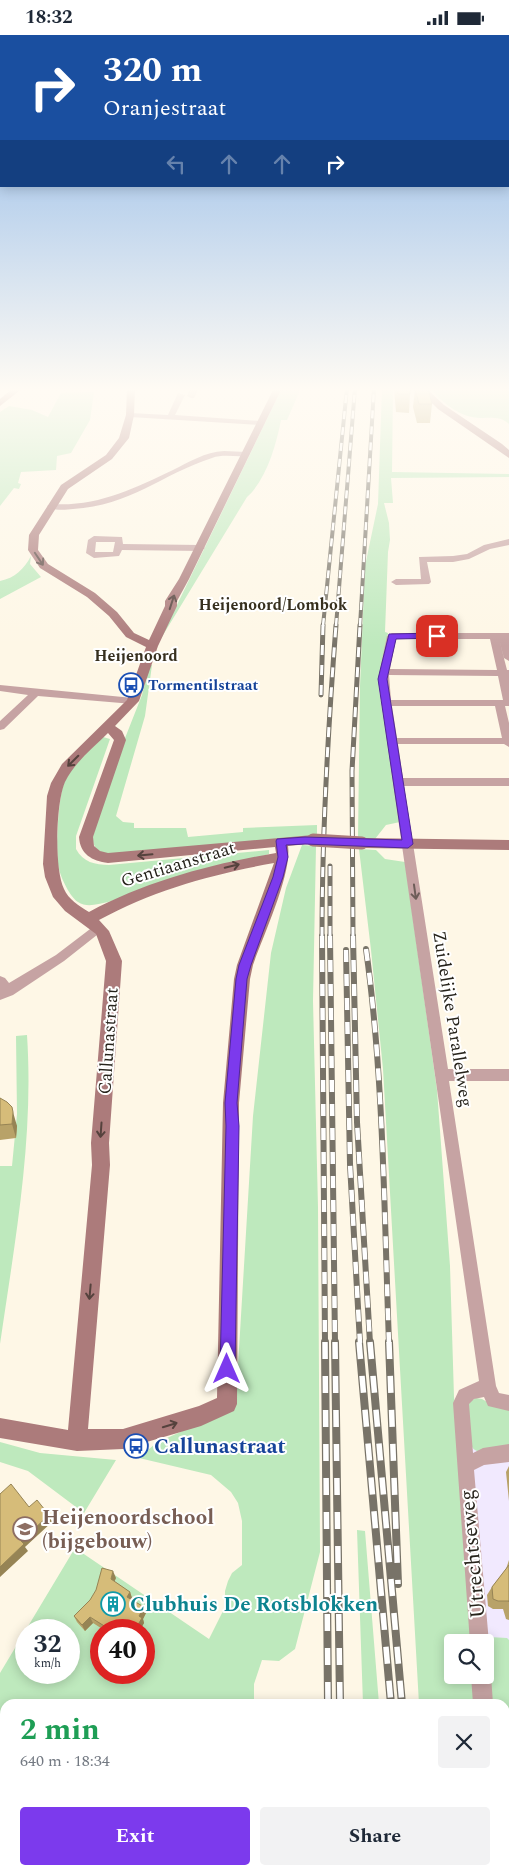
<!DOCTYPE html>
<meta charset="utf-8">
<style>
:root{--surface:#fff;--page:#f2f2f3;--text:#1f2937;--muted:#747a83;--accent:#7c3aed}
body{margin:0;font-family:Spectral,serif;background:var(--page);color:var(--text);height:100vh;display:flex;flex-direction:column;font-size:19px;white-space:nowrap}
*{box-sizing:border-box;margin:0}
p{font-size:16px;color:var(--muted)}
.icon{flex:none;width:28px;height:28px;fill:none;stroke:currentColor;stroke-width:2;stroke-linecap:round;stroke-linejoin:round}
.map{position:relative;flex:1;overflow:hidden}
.sheet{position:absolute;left:0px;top:1664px;width:510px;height:176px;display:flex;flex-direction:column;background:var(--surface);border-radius:15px 15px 0 0;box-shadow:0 2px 12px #0003}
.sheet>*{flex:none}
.guide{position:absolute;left:0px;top:0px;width:510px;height:152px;box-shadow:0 2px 12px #0003;background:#1a4fa0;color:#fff;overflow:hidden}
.tools{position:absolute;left:444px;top:1599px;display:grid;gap:10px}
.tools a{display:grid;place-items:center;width:50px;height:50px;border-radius:5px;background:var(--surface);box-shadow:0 2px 12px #0003;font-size:25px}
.speed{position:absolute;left:15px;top:1584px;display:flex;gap:10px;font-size:25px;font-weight:700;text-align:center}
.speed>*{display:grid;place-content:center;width:65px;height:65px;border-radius:50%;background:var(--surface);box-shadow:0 2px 12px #0003;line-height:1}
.speed small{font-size:12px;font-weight:400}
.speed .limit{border:8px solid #d22;background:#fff;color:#111}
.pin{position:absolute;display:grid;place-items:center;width:42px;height:42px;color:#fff;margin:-21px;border-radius:10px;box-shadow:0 2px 8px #0006}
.me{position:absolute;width:55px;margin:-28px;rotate:0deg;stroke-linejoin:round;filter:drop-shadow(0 0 4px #0008)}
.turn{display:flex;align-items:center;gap:18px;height:105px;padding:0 20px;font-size:22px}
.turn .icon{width:65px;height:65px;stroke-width:2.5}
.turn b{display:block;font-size:35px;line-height:42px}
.lanes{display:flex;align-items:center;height:48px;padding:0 20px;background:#0003;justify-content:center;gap:25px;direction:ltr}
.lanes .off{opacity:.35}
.round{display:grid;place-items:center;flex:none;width:52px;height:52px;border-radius:5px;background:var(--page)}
.overview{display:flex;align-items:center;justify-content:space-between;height:85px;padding:0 20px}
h1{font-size:30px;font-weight:700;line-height:38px;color:#1e9e55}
.button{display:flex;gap:10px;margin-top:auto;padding:10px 20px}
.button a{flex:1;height:58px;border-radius:5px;background:var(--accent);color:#fff;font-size:20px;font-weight:700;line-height:58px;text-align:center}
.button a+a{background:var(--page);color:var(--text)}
.status{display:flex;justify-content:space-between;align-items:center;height:35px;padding:0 25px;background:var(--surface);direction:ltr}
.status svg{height:14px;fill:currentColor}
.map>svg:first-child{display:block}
.commercial{fill:#f1e9fe}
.green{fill:#bee9bd;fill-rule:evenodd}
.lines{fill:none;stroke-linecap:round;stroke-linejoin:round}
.street{fill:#c6a3a3;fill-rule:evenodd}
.secondary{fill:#ac7b7b;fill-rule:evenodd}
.primary{fill:#985d5f;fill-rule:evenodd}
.rail-far3-casing{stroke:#787368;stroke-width:4}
.rail-far2-casing{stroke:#787368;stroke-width:5}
.rail-far1-casing{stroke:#787368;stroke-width:6}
.rail-casing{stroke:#787368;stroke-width:8}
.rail-far3{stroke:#fff;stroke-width:2.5;stroke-dasharray:8;stroke-linecap:butt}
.rail-far2{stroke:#fff;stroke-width:3;stroke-dasharray:10;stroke-linecap:butt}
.rail-far1{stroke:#fff;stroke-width:4.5;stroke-dasharray:12;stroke-linecap:butt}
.rail{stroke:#fff;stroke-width:5.5;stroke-dasharray:17;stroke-linecap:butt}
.secondary-bridge{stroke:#ac7b7b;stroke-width:13}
.wall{fill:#b8a268}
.shaded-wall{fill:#968455}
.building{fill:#d6bc79;stroke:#968455}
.oneway{stroke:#55423d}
.oneway2{stroke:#6e5d58}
.route{fill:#7c3aed;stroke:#51269a}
.labels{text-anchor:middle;stroke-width:4;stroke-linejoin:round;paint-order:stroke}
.far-transit-label{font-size:15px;font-weight:bold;fill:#164399;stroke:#fff;text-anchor:start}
.far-quarter-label{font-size:16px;font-weight:bold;fill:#37301f;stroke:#fff}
.far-neighbourhood-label{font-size:16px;font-weight:bold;fill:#37301f;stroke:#fff}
.street-label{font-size:18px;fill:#26231b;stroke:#fff}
.near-transit-label{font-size:21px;font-weight:bold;fill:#164399;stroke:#fff;text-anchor:start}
.near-education-label{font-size:21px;font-weight:bold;fill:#785e54;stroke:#fff;text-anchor:start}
.near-street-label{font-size:21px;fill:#26231b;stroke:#fff}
.near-culture-label{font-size:21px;font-weight:bold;fill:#0d838f;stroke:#fff;text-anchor:start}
</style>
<div class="status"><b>18:32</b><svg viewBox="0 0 49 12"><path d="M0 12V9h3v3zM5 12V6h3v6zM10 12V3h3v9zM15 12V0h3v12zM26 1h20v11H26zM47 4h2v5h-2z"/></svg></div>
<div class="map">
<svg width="509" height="1839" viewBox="0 0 509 1839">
<rect width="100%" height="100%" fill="#fef7e6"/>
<path class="commercial" d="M448 1370 509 1381V1839L505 1835V1669L485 1640V1608Z"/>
<path class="green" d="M282 353H301L287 385H281C276 411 266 445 247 462L160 605Z
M382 353H393L392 437 509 439V442L391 443 393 468H384L389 488 390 505 388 517 385 597 388 598 379 654 400 787 386 790 375 804H358L360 651 365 531 378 469Z
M430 353H509V389C498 379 486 385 472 382 456 379 440 365 430 353Z
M94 357 90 385 71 418 57 421 56 435 21 437 18 448 21 449 19 454 14 453 0 471V377L9 371 32 375 48 382 61 358Z
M31 521 30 529 41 542 0 564V546C15 543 24 534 31 521Z
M149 630H152L145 681 116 781 123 787 134 788V793H186L188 802 243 797V793L317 790V801L108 820C97 816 92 812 93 801L116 726 142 660Z
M103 702 110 704 76 801V814C83 827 95 830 109 830L269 815V819L108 867C98 869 87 873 78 867 70 862 61 843 59 834 55 819 58 759 65 746 73 729 90 715 103 702Z
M302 810 316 811 313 966 318 1172 320 1517 295 1614 279 1626 262 1625 254 1649V1669H5V1835H314V1839H0V1638L75 1513 209 1604 225 1572V1556L228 1546 232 1538 242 1530V1486L238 1468 231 1457 211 1440 139 1423 156 1408 222 1378 236 1364 253 1081 271 918 286 853ZM26 1595H69V1638H26ZM101 1595H144V1638H101Z
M359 814 376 815 385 824 405 827 437 1055 450 1231 454 1362 462 1431 474 1607 452 1608V1640H476L477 1669H419L383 1034 371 915Z
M27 1000C34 1104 15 1206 0 1309V1131H12L17 1079 16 1001Z
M476 1363 482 1364 496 1372 509 1375V1413C500 1414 486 1419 477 1416 465 1413 468 1379 468 1367Z
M0 1407 40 1418 116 1425 84 1478 28 1436 0 1427Z
M357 1495 365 1496 379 1669H363Z
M489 1602 507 1603 509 1605V1839H501L505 1835V1669H489L486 1611Z"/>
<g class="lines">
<path class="street" d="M3 353H13L14 354 10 356Z
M191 353H199L194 363H191L187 361Z
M259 353H281L282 354 278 356Z
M178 358 185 360 175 380 261 386 265 388 261 390 130 382 126 380 130 378 168 380Z
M224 416 246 417 250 419 246 421C234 422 223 419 212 423 162 439 130 471 73 474 65 475 53 476 47 471L51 469C97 472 133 454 173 435 189 427 205 417 224 416Z
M94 501 122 502 123 509 201 510 205 513 201 516 122 515 119 521 94 523 86 518 88 505ZM96 507H115L113 517H95Z
M509 504V510L490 514 469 524 453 527H427L431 547 429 549 396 550 391 547 396 544H421L419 522 453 521 467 519 484 510Z
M392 598H509V626L504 623 499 604 507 635H509V671H505L509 688V712L504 709H398L403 743H509V751H404L448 1034H509V1046H449L496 1351 499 1358 509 1360V1376L488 1371 484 1362 474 1364 469 1369 473 1418 483 1413 509 1409V1427L484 1430 474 1435 489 1608 485 1615V1608H470L453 1368 459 1355 479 1346 378 644 387 601ZM396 604H490L497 635 390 634ZM389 640 498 641 503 665H391ZM392 671H495L502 703H397Z
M0 650 133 663 138 666 133 669 38 661 4 694 0 695V686L28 660 0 656Z
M98 888 102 890 104 893 102 896 64 926 13 960 0 965V941L5 943 9 948 56 920Z
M485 1632 488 1633 491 1640 493 1669H473L471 1640H485Z
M483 1835H505V1839H483Z"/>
<path class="secondary" d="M127 353H135L134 380 129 403 112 424 68 454 39 500 38 515 48 529 95 558 117 577 134 598 149 605 165 571V566L179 544 274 353H282L189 544 177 566V571L158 611 139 666 115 691 122 696 126 705 93 802 94 811 100 816 108 818 313 800 318 802 320 805 318 808 288 811C292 839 263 901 253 930L250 944 239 1068 237 1369 234 1376 201 1391 123 1414 77 1416 0 1403V1383L68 1395 92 1130 91 1108 106 926 96 899 65 876 53 862 45 842 43 829 47 761 51 748 62 729 127 665 146 612 126 602 109 581 87 562 40 533 28 515 29 500 61 450 106 420 119 403 126 380ZM108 698 114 705 79 802C80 819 92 826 108 828L275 812 276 818C211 829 147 846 89 877 79 871 68 864 64 854 54 834 56 767 65 747 74 728 93 713 108 698ZM274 828 237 930 234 944 223 1068 217 1363 199 1371 123 1394H88L110 1130 109 1108 122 926 109 896 99 885C154 855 213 839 274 828Z
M417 353H426L444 370 502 409 509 415V423L438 374Z
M362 803 509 805V815L362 813 357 811 355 808 357 805Z"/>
<path class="primary" d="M13 353H23L0 371V364Z"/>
<g class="rail-far3-casing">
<path id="rail-far3" d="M323 591 347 353
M336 591 355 353
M360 591 374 353"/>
</g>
<g class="rail-far2-casing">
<path id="rail-far2" d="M321 660 323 590
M330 831V902
M322 902C322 798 328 694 336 590
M353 902 352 736 360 590"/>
</g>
<g class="rail-far1-casing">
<path id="rail-far1" d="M322 901 325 1308
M330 901 335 1308
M353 901 357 1087 370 1308
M366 914C384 1044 384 1177 389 1308
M346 915 350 1129 360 1308"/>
</g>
<g class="rail-casing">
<path id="rail" d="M325 1307 328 1669
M335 1307 340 1669
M359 1307 391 1669
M370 1307 402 1669
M389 1307 398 1549
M330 1835V1839
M342 1835V1839
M406 1835V1839
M418 1835 419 1839"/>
</g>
<use href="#rail-far3" class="rail-far3"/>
<use href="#rail-far2" class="rail-far2"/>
<use href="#rail-far1" class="rail-far1"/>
<use href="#rail" class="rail"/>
<path class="secondary-bridge" d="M313 805 362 808"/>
</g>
<path class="wall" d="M394 353H410V359L409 378 396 377Z
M415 354 432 369 430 388H417L413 372Z
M0 1063 17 1091 16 1103 0 1105Z
M509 1431V1466L506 1437Z
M509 1525V1585L506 1584 503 1574H493L488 1571 487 1560 492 1552 506 1534Z
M116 1543 114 1546 130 1557 132 1563 131 1564 146 1578 143 1584 144 1588 140 1595H104L93 1588 85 1596 77 1587 74 1581Z"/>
<path class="shaded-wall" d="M13 1077 17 1091 16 1103 12 1089Z
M49 1480 52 1487 25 1512 28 1516 0 1542V1532L21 1506Z
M113 1536 116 1543 113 1550 111 1544Z
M130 1557 132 1563 130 1568 127 1562Z
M144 1572 146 1578 143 1584 144 1588 140 1595H137L136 1593 139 1581Z
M90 1582 93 1588 85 1596 82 1590Z"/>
<path class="building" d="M397 353H410V359H398Z
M428 353 432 369H419L415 354Z
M0 1063 7 1067 12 1072 13 1077 12 1089 0 1090Z
M11 1449 29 1472 37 1465 49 1480 21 1506 24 1509 0 1532V1459Z
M509 1530V1567V1566H498L493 1564 492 1552Z
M102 1533 113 1536 111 1544 130 1557 127 1562 144 1572 139 1581 142 1583 136 1593 133 1592 132 1595H108L109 1594 90 1582 82 1590 74 1581 90 1565 96 1555Z"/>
<defs><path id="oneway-shaft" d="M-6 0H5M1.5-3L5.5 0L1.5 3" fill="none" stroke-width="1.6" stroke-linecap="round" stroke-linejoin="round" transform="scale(1.25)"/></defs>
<g class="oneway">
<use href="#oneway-shaft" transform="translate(39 524) rotate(56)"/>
<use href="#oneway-shaft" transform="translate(172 567) rotate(-72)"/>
<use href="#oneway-shaft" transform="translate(73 726) rotate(135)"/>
<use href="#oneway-shaft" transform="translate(145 820) rotate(175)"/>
<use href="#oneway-shaft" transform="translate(232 831) rotate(-13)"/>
<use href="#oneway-shaft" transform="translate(101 1095) rotate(94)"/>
<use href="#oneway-shaft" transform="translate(90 1257) rotate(95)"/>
<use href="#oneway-shaft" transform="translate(170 1390) rotate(-17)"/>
</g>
<use class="oneway2" href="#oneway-shaft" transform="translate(415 857) rotate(82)"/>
<linearGradient id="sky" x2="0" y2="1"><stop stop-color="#83b1e7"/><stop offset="0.58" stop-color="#fffbf4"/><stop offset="1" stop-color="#fffbf4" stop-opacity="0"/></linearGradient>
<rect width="509" height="611" fill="url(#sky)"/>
<path class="route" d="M437 598 441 601 440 603 396 604 387 644 413 809 408 813 305 809 286 810 288 822 283 842 251 930 247 944 237 1068 239 1091 235 1334 233 1339 227 1341 222 1339 220 1334 226 1091 225 1068 236 944 239 930 273 842 278 822 276 806 277 804 305 802 402 805 378 644 389 599Z"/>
<defs>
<g id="bus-ring" transform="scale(1.25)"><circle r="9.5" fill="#fff" stroke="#1a4fb4" stroke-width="1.5"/><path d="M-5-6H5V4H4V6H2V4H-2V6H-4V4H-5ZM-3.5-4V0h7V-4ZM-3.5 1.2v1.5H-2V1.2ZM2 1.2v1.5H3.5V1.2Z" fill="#1a4fb4"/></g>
<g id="school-ring" transform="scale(1.25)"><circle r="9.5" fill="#fff" stroke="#8d6e63" stroke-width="1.5"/><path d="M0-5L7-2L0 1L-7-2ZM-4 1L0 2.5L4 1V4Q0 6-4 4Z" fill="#8d6e63"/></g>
<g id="building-ring" transform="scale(1.25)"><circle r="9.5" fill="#fff" stroke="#0f9aa8" stroke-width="1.5"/><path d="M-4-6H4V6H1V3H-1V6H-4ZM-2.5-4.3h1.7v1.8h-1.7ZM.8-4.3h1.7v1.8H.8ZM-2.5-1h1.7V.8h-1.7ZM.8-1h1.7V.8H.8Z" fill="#0f9aa8"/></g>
</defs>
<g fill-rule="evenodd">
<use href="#bus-ring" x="131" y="650"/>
<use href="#bus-ring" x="136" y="1411"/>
<use href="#school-ring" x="25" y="1494"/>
<use href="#building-ring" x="113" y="1569"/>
</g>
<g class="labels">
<g class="far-transit-label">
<text x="148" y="655">Tormentilstraat</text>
</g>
<g class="far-quarter-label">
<text x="273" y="575">Heijenoord/Lombok</text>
</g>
<g class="far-neighbourhood-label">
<text x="136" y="626">Heijenoord</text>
</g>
<g class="street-label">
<text transform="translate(178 829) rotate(-17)" y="6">Gentiaanstraat</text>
<text transform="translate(453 984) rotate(81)" y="6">Zuidelijke Parallelweg</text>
<text transform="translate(108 1006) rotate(-86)" y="6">Callunastraat</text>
</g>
<g class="near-transit-label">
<text x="154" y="1418">Callunastraat</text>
</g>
<g class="near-education-label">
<text x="42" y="1489">Heijenoordschool<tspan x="42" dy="24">(bijgebouw)</tspan></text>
</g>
<g class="near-street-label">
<text transform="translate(472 1519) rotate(-95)" y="7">Utrechtseweg</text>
</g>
<g class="near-culture-label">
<text x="130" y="1576">Clubhuis De Rotsblokken</text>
</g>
</g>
</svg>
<div class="tools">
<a><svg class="icon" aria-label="search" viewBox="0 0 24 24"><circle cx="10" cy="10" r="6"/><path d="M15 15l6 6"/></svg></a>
</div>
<div class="speed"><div>32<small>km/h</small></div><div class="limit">40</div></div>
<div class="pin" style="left:437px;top:601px;background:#d93025"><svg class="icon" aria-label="arrive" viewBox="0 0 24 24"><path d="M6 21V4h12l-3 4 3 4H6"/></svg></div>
<svg class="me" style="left:227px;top:1334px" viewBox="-20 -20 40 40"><path d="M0-17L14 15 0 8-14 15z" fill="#7c3aed" stroke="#fff" stroke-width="4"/></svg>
<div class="guide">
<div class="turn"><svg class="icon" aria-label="right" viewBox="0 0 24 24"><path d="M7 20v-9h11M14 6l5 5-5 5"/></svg><div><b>320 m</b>Oranjestraat</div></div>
<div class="lanes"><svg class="icon off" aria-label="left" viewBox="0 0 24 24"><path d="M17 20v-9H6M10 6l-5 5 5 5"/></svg><svg class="icon off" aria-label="ahead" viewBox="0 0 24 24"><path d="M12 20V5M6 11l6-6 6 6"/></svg><svg class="icon off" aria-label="ahead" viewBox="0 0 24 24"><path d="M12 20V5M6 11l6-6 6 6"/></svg><svg class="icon" aria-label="right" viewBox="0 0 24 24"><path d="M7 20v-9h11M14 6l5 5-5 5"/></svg></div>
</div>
<section class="sheet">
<div class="overview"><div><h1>2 min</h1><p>640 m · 18:34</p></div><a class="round"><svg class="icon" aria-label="close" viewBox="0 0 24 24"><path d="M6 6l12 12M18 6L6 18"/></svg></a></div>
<div class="button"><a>Exit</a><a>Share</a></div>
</section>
</div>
